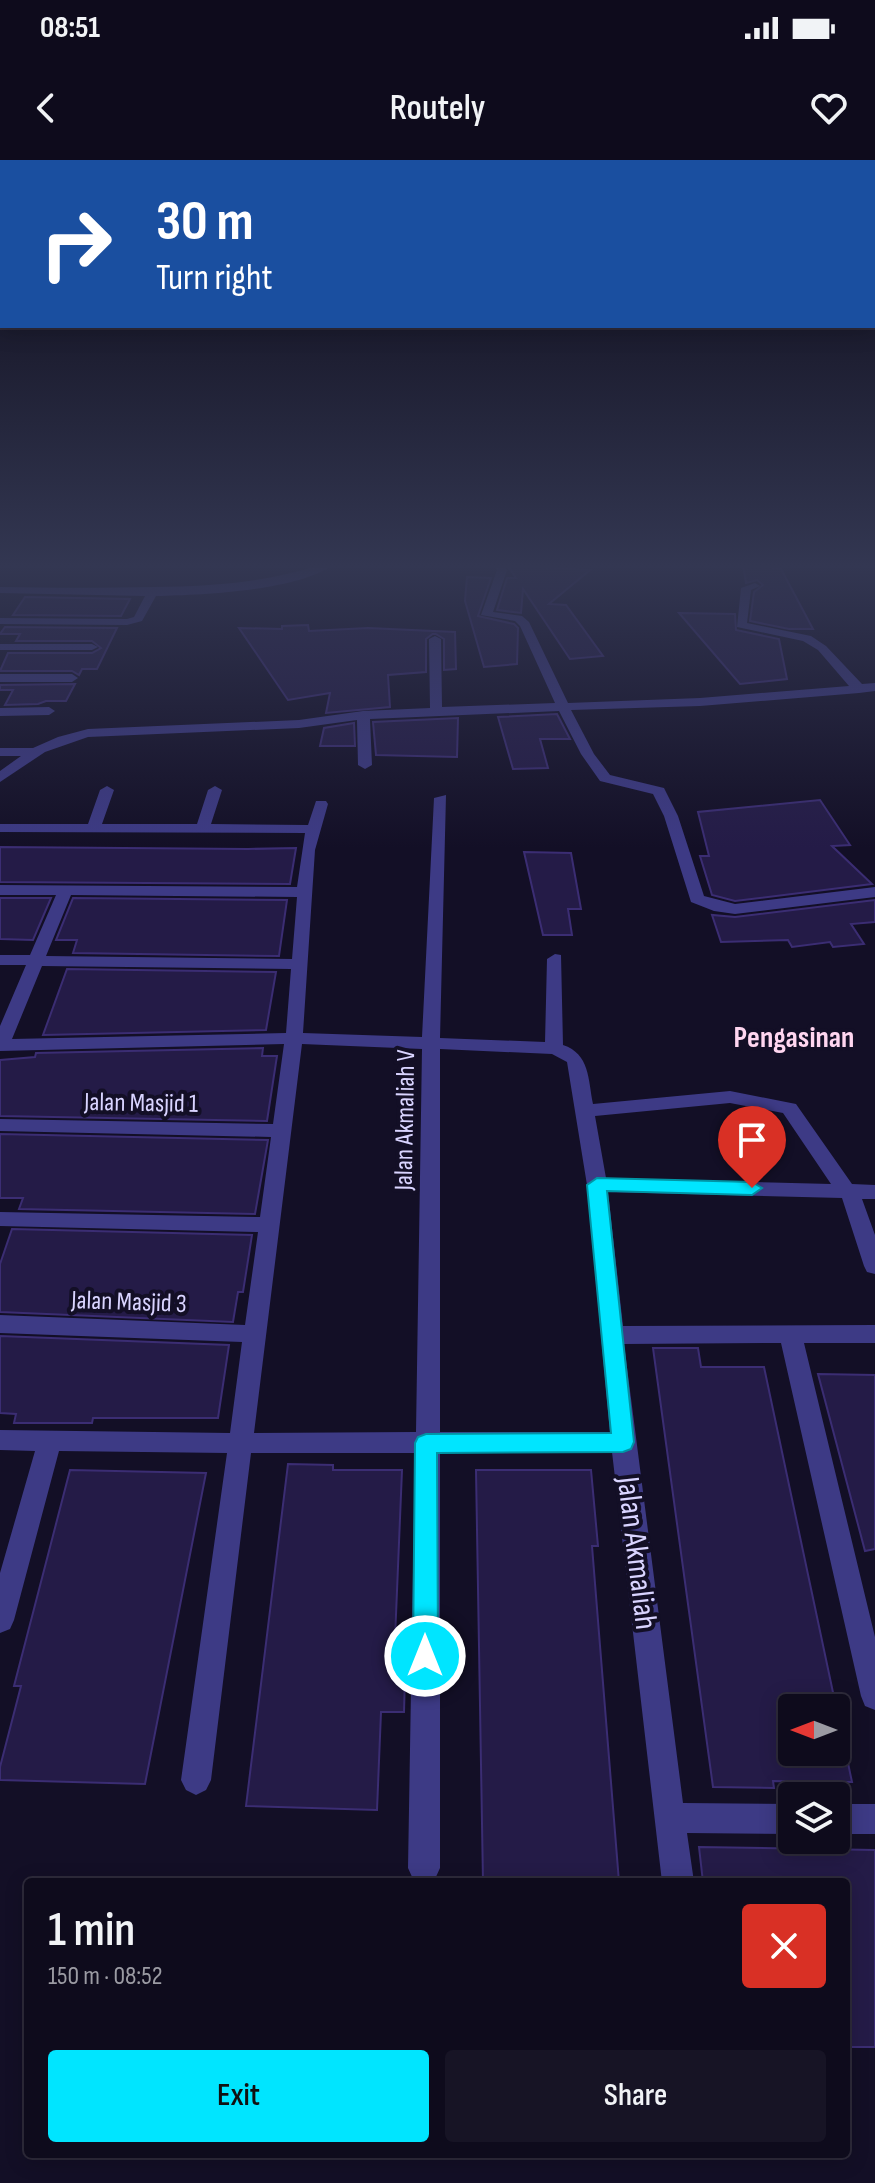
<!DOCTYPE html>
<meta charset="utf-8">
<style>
:root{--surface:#0e0b1c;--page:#171425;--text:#f1f3f6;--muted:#9b9ba3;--line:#2e2b3b;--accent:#00e5ff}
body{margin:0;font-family:"Sofia Sans Condensed",sans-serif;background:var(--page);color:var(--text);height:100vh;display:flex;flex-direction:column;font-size:30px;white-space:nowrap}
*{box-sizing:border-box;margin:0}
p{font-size:26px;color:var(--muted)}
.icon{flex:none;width:44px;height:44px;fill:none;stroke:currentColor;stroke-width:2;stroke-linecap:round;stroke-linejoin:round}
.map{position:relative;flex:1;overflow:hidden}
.details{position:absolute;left:24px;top:1718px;width:826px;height:280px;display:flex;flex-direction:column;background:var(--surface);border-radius:8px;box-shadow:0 4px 20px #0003,0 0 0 2px var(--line)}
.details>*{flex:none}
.top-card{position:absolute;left:0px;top:0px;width:876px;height:168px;box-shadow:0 4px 20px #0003,0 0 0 2px var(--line);background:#1a4fa0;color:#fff;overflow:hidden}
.needle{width:52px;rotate:270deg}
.tools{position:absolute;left:778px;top:1534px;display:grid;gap:16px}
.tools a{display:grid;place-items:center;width:72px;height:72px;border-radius:8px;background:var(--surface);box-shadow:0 4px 20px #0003,0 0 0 2px var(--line);font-size:40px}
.pin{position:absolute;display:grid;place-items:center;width:68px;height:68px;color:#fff;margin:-82px -34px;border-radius:50% 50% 50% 0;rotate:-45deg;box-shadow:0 0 8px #0007}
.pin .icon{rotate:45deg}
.me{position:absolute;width:88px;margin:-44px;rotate:0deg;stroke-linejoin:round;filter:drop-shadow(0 0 6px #0008)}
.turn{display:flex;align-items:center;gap:28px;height:168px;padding:0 24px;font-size:36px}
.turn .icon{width:104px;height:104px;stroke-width:2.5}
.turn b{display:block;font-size:56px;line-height:68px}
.round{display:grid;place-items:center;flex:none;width:84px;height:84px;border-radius:8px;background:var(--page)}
.headline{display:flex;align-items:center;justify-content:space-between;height:136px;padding:0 24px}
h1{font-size:48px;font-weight:600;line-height:60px}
.button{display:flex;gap:16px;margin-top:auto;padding:16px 24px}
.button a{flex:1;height:92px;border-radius:8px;background:var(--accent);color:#111;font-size:32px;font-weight:600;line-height:92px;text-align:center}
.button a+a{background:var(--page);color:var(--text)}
.status{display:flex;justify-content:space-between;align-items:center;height:56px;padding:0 40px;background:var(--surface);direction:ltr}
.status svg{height:22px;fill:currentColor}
header{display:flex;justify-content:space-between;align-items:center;height:104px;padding:0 24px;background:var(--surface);font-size:36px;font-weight:600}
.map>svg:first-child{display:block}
.building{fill:#241b47;stroke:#3b2d73;stroke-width:2;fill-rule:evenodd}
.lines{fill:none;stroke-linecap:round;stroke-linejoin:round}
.street{fill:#3d3a85;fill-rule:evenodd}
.route{fill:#00e5ff;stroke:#0095a6;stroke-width:2}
.labels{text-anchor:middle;stroke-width:8;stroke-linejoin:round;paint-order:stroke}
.street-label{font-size:26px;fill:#d9d4ff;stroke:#130f26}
.quarter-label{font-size:30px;font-weight:bold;fill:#ffd6f0;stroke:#130f26}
.near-street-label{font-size:32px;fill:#d9d4ff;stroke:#130f26}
</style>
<div class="status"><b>08:51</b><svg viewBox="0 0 49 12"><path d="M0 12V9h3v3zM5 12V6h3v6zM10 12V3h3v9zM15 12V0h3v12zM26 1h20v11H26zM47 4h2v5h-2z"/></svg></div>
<header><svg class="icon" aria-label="back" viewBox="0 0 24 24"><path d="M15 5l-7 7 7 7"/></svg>Routely<svg class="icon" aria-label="heart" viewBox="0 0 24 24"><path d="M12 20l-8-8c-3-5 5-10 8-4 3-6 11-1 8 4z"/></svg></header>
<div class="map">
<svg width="875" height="2023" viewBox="0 0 875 2023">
<rect width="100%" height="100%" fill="#130f26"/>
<path class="building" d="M507 405 590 410 549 444 566 445 603 496 570 499 523 429 521 453 497 450 507 418H516Z
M743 405H772L773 408 781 409 813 469H789L750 461 754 432 763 425 757 420 746 423Z
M467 417 491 418 478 456 514 464 518 468 517 504 484 507 465 441Z
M25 437 130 439 121 456 13 455Z
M679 453 735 454 736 470 779 479 787 519 740 524Z
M308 465 309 471 368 468 455 472 456 509 444 510V479L434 473 426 479V512L388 515 390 547 326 553 330 533 288 540 239 468 282 469V466Z
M5 467 117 468 97 509H82L79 515 72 511H0L8 493H92L101 488 92 481H16L20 474H0Z
M75 524 66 541H46L38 544 5 545 13 530H0V525Z
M557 554 570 579H540L548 608 513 609 498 557Z
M458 558 457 597 376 595 373 562Z
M354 563 355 586H320L324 568Z
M820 640 850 685 832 686 872 724 735 741 712 735 700 696H709L698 652Z
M0 687 248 689 296 688 290 724 0 722Z
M524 692 571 693 581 749H568L572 775H543Z
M0 738H51L33 780 0 779Z
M73 738 287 740 279 796 73 793 77 780H56Z
M875 740V762L851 764 864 784 833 787 830 782 792 787 788 780 721 782 712 755 735 757Z
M67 809 276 812 266 870 43 875Z
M263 888 262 896H277L267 961 0 956V900L35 897 36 893Z
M0 974 268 980 255 1054 19 1049 23 1038H0Z
M12 1069 252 1075 243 1132H238L233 1162 0 1152V1104Z
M0 1176 229 1185 218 1258H93L92 1263H14L16 1254 0 1253Z
M653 1188H698L701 1207H764L852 1622 773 1621 774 1628 713 1627ZM792 1548H836V1592H792Z
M818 1214 875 1215V1389L865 1391Z
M288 1304 333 1305V1310H402L395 1479H406L404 1552H381L377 1650 246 1646Z
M70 1310 206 1313 145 1624 0 1620V1607L21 1526H14Z
M476 1310H591L598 1386H592L619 1722H483Z
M699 1687 875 1690V1887H846V1722H703Z"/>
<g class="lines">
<path class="street" d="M319 405H333C296 431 202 435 156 436L142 461 127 465 0 464V458L127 459 134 457 145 436 0 433V427C51 428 105 428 155 427 210 426 265 423 319 405Z
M493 405H503L507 410 493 452 522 456 529 462 568 543 700 538 849 526 818 490 803 481 737 467 741 428 755 423 760 426 751 430 747 463 811 476 826 486 862 524 875 523V531L859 533 700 546 571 550 594 594 610 615 664 628 678 656 704 736 735 744 875 727V737L735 754 714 751 691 742 664 656 653 634 600 621 581 594 559 551 370 559 372 605 365 609 358 605 357 560 299 568 88 577 45 592 0 622V611L21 596H0V588H33L58 577 88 569 299 560 363 551 430 548 429 479 435 476 441 479 442 547 555 543 520 466 515 461 481 455 497 410Z
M0 484H92L98 487 92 490H0Z
M0 514H72L78 518 72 522H0Z
M0 548 49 547 55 551 49 555 0 556Z
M107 626 114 630 102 664H197L208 630 215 626 222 630 211 664 308 665 316 641H326L328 644 315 690 303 873 422 877 434 638 446 635 440 878 545 882 547 799 555 794 561 795 563 885C590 894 588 919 593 944L730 931 796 944 852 1024 875 1025V1039H862L875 1075V1114L867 1112 864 1106 842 1038 608 1032 623 1166 875 1165V1183H804L875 1477V1550L865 1546 861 1536 781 1183 624 1184 683 1643 792 1644V1674L687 1673 694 1722H662L612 1292 440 1293V1708L435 1719 428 1722 413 1719 408 1708 415 1293H251L211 1620 206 1630 196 1635 186 1630 181 1620 227 1293 59 1291 14 1460 10 1469 0 1473V1413L35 1291 0 1290V1270L230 1273 242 1182 0 1173V1155L245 1165 258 1072 0 1066V1052L260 1057 271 977 0 971V959L273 964 284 884 0 891V866L26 805H0V795H30L56 735H0V725L297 727 305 673 0 672V664H88L100 630ZM71 735 297 737 292 799 46 796ZM42 806 291 809 286 873 12 879ZM302 884 422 889 416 1272 254 1273ZM440 889 552 894 567 902 587 1025 610 1272H440ZM730 943 783 953 831 1024 606 1018 595 956Z
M836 1644H875V1674H836Z"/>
</g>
<linearGradient id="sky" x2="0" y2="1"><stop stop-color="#0a0815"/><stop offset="0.59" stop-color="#333752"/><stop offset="1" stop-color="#333752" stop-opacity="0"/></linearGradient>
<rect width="875" height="688" fill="url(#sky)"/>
<path class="route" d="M597 1018 752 1022 762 1028 752 1035 607 1031 634 1282 631 1289 623 1292 437 1293 438 1496 434 1504 425 1508 416 1504 413 1496 415 1283 418 1277 426 1274 611 1273 587 1025Z"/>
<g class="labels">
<g class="street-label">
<text transform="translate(141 942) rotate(1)" y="9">Jalan Masjid 1</text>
<text transform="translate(404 960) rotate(-89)" y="9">Jalan Akmaliah V</text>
<text transform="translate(129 1141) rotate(2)" y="9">Jalan Masjid 3</text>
</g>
<g class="quarter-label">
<text x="794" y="887">Pengasinan</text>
</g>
<g class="near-street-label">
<text transform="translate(638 1393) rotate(83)" y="11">Jalan Akmaliah</text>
</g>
</g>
</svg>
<div class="tools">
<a><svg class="needle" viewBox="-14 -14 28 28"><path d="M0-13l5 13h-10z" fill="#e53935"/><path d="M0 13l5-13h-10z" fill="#9b9ba3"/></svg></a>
<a><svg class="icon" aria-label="layers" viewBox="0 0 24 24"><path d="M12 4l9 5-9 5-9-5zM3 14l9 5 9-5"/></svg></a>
</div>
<div class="pin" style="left:752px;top:1028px;background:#d93025"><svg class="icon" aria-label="arrive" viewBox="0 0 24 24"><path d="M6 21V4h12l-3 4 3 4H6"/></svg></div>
<svg class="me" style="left:425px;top:1496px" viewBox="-20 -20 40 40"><circle r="17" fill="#00e5ff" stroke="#fff" stroke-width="3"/><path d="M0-11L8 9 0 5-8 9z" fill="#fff"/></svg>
<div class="top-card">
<div class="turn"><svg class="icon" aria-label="right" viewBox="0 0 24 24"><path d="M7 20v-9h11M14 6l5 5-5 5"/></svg><div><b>30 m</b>Turn right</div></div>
</div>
<section class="details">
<div class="headline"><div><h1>1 min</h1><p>150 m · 08:52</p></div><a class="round" style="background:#d93025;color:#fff"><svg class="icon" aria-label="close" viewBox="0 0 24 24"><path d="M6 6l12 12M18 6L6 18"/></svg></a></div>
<div class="button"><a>Exit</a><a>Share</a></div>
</section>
</div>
